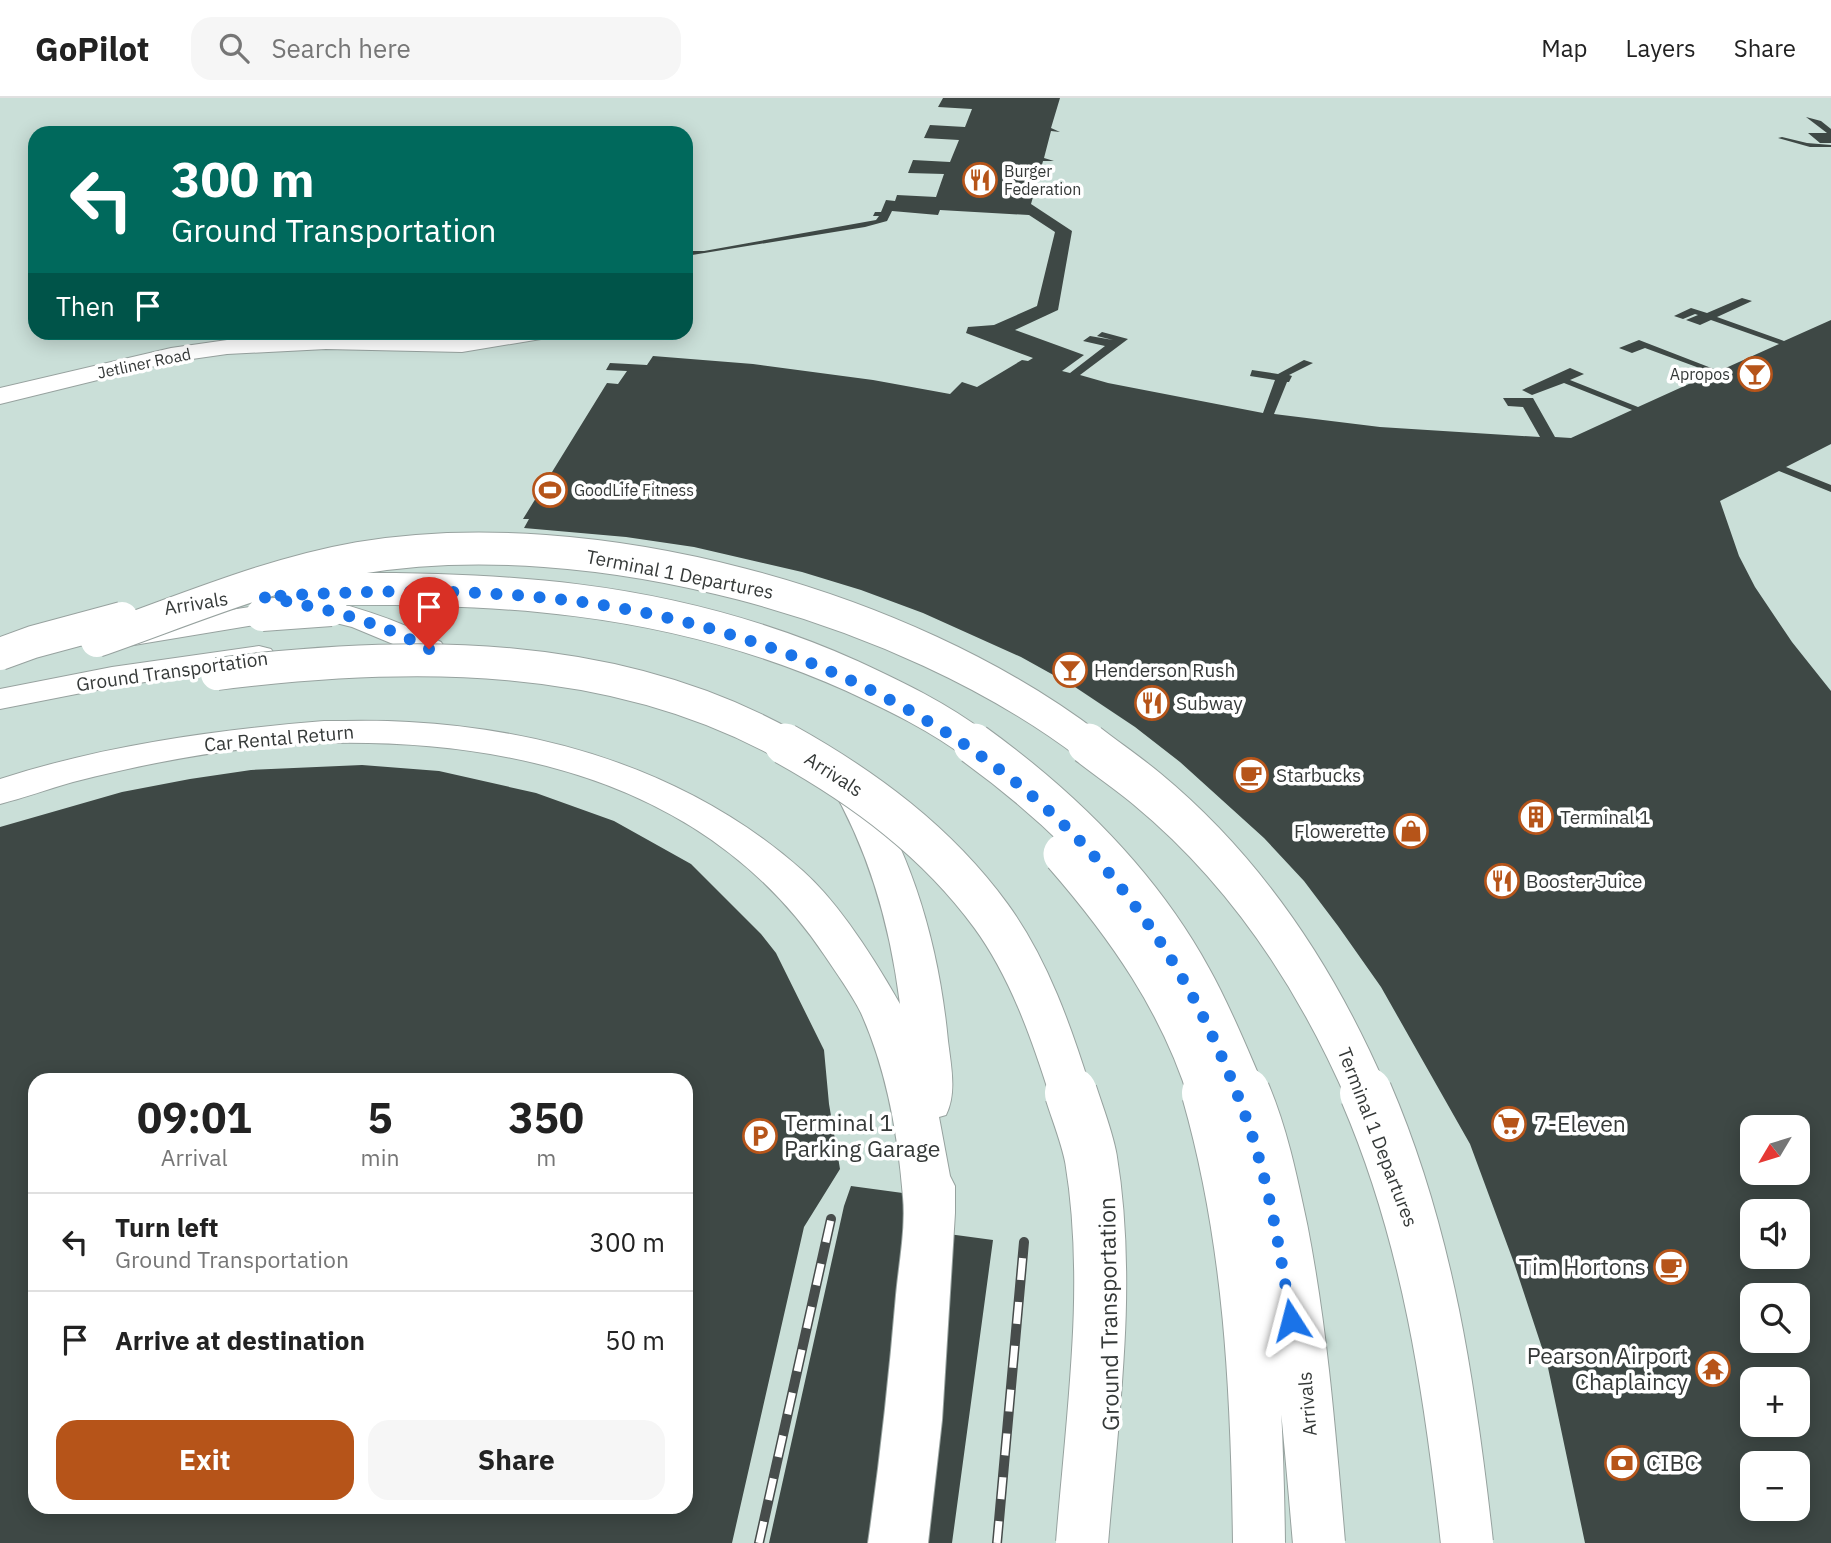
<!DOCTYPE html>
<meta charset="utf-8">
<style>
:root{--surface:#fff;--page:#f6f6f6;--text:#222;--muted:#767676;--line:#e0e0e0;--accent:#b65419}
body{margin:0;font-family:"IBM Plex Sans",sans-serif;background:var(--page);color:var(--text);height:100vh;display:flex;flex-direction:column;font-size:26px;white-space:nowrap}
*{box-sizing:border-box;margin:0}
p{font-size:23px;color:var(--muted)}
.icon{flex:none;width:38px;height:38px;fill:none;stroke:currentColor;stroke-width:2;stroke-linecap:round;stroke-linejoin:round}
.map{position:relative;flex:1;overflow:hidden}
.panel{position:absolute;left:28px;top:975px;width:665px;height:441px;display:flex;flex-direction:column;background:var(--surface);border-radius:21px;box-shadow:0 4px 18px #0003}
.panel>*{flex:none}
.guide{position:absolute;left:28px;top:28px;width:665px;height:214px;border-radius:21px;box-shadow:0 4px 18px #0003;background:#00695c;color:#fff;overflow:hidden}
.needle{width:46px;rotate:232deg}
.fabs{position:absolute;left:1740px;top:1017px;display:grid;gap:14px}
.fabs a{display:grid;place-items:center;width:70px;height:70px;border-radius:14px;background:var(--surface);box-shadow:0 4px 18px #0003;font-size:35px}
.pin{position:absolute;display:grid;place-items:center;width:60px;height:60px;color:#fff;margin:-72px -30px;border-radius:50% 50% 50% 0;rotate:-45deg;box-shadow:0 0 7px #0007}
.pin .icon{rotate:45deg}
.me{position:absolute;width:77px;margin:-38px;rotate:351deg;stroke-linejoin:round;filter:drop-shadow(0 0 5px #0008)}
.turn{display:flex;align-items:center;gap:24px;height:147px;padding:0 28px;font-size:32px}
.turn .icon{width:91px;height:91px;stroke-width:2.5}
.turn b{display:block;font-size:49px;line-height:60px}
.then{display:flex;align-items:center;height:66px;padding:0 28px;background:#0003;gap:14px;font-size:26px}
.eta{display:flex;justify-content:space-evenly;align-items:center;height:119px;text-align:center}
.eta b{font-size:42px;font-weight:700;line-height:49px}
.button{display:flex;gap:14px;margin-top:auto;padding:14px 28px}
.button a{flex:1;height:80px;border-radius:21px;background:var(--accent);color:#fff;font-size:28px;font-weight:700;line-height:80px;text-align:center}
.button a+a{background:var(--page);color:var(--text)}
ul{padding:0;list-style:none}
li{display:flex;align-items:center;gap:21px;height:98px;padding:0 28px;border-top:2px solid var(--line)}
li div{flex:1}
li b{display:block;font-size:26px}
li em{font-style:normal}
header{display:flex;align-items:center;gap:42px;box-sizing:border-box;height:98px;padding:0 35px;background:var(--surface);border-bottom:2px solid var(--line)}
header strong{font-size:33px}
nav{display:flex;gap:38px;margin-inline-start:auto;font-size:24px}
.search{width:490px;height:63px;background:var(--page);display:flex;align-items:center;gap:18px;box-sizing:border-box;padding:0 24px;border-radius:21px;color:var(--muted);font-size:26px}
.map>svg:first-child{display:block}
.built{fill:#cadfd8;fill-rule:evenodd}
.building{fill:#3e4845;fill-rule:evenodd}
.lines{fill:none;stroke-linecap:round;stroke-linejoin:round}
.street-casing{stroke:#97a29f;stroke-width:2}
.street{fill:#fff;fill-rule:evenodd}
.rail-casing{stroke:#474c4b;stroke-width:10}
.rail{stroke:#fff;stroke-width:7;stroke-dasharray:22;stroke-linecap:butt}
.street-bridge-far2-casing{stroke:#97a29f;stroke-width:34;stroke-linecap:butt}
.street-bridge-far1-casing{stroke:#97a29f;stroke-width:43;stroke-linecap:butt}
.street-bridge-casing{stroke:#97a29f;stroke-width:54;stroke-linecap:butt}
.street-bridge-far2{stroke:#fff;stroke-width:32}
.street-bridge-far1{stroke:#fff;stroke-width:41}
.street-bridge{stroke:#fff;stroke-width:52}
.route{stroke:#1a73e8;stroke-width:12;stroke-dasharray:0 21.6}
.labels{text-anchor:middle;stroke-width:7;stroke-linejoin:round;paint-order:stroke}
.far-poi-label{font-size:16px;fill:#353938;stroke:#fff;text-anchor:start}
.far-street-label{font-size:16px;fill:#353938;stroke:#fff}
.street-label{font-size:19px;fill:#353938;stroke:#fff}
.poi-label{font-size:19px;fill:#353938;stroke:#fff;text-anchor:start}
.near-poi-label{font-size:23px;fill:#353938;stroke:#fff;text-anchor:start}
.near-street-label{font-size:23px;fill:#353938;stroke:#fff}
</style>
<header>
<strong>GoPilot</strong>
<div class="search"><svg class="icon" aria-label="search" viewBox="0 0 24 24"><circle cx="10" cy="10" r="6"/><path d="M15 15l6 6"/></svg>Search here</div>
<nav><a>Map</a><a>Layers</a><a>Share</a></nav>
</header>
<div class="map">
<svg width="1831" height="1445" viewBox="0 0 1831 1445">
<rect width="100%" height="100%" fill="#dde9e5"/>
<path class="built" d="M0 0H1831V1445H0ZM35 35H686V234H35ZM35 982H686V1409H35ZM1752 1029H1797V1074H1752ZM1752 1113H1797V1158H1752ZM1752 1197H1797V1242H1752ZM1752 1281H1797V1326H1752ZM1752 1365H1797V1410H1752Z"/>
<path class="building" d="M943 0H1060L1051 30 1060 34 1051 33 1044 60 1054 63H1043L1036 89H1043L1044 93 1035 92 1031 106 1072 133 1058 212 1015 232 1084 257 1062 273 1070 275 1105 248 1083 243 1090 238 1113 242 1097 238 1102 234 1128 241 1080 277 1108 285 1263 315 1275 282 1250 278 1252 272 1278 276 1304 262 1313 265 1289 277 1292 278 1289 284H1287L1274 316 1380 329 1540 339 1523 309 1508 308 1503 300H1533L1555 339 1571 340 1632 312 1564 285 1532 297 1522 292 1570 270 1584 276 1570 282 1638 309 1713 275 1645 250 1632 255 1619 250 1639 242 1719 273 1779 246 1711 222 1700 227 1686 222 1698 217 1695 216 1683 221 1674 218 1691 210 1707 215 1742 200 1752 203 1717 219 1784 243 1831 222V346L1786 369 1831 387V394L1779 373 1720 403 1739 458 1755 489 1792 544 1831 593V1445H1585L1547 1265 1514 1165 1470 1046 1381 889 1338 828 1304 783 1264 740 1180 664 1135 629 1075 589 1021 559 923 515 861 492 802 474 694 449 626 439 524 430 529 421H523L607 285 618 286 627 273 606 272 610 265 647 267 653 258 753 266 873 282 950 296 962 284 977 289 1022 262 1028 263 1033 260 966 235 968 229 994 227 1037 208 1055 134 1029 117 940 112 938 117 892 113 887 123 865 129 686 158V153H704L876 122 879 118H873L875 114H881L886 102 895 103 897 97 936 99 944 76 908 75 913 62 950 64 959 42 924 40 930 27 965 29 972 11 938 9ZM1752 1029H1797V1074H1752ZM1752 1113H1797V1158H1752ZM1752 1197H1797V1242H1752ZM1752 1281H1797V1326H1752ZM1752 1365H1797V1410H1752Z
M1806 19 1821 23 1831 31V45H1820L1808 35H1827Z
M1782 39 1807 45 1831 47V49H1810L1778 40Z
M362 667 439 673 536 695 614 723 691 766 761 836 776 855 824 952 829 1006 840 1071 804 1129 732 1445H0V729L122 694 190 681 251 672ZM35 982H686V1409H35Z
M851 1088 947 1101 941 1135 993 1142 952 1445H769L844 1108Z"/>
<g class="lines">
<g class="street-casing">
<path id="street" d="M494 234H553L549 239 541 241 462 254 326 251 227 256 171 264 0 306V290L171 250 227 242 326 237 462 240Z
M295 495C346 505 394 520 441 544L446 551 441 558 429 561 352 529 284 512 279 505 284 498Z
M262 507 273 510 278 517 273 524 128 548 116 545 111 538 116 531 128 528Z
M259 548 271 551 276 558 271 565 112 589 0 611V591L112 569Z
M324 623C352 623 380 622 409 624 553 632 694 676 803 773 840 806 875 862 900 906 890 826 869 752 828 683L834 675 847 671 860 675C913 756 939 848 948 943 951 968 957 995 946 1017L939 1019 950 1078 955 1088V1115L942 1322 928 1445H868C880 1362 889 1280 896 1197 899 1165 906 1130 903 1099 898 1037 887 973 861 915 851 895 837 876 825 858 712 689 519 641 326 645 241 647 155 663 73 684 48 691 24 700 0 706V681C105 647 214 632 324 623Z"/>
</g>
<use href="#street" class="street"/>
<g class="rail-casing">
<path id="rail" d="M759 1445 831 1121
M997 1445 1024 1144"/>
</g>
<use href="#rail" class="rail"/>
<g class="street-bridge-far2-casing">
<path id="street-bridge-far2" d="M291 491C492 489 665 494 852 578 895 598 939 619 977 648
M262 517 331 512
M97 543C183 513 268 476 359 460 591 421 904 506 1090 648
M0 556 33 544 122 520
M217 576C409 552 614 550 788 648"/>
</g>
<g class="street-bridge-far1-casing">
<path id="street-bridge-far1" d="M785 646C864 690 937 744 991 818 1029 870 1052 936 1071 997
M974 646C1061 709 1139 785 1191 880 1212 917 1228 958 1245 997
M1088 646C1107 661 1128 675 1147 691 1245 772 1317 881 1367 997
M1064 756C1126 827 1181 905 1209 997"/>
</g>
<g class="street-bridge-casing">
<path id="street-bridge" d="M1071 995C1078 1017 1087 1039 1091 1061 1112 1187 1092 1319 1082 1445
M1208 995C1250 1142 1257 1293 1259 1445
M1244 995C1263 1040 1272 1086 1282 1133 1302 1236 1310 1341 1319 1445
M1366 995C1428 1139 1450 1291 1467 1445"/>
</g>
<use href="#street-bridge-far2" class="street-bridge-far2"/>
<use href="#street-bridge-far1" class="street-bridge-far1"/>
<use href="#street-bridge" class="street-bridge"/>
</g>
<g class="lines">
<path class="route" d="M429 551C376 522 321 509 262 499 366 492 471 490 574 503 792 531 1014 636 1143 819 1190 884 1225 958 1251 1034 1271 1095 1281 1159 1291 1222"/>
</g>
<defs>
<g id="restaurant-ring" transform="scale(1.75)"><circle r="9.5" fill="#fff" stroke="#b65419" stroke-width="1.5"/><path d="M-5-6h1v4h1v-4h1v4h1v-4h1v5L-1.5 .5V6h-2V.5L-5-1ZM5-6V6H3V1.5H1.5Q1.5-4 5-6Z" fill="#b65419"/></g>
<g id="bar-ring" transform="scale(1.75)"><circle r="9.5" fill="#fff" stroke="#b65419" stroke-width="1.5"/><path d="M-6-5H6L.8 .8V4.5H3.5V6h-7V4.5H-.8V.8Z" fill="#b65419"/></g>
<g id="stadium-ring" transform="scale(1.75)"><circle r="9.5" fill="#fff" stroke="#b65419" stroke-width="1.5"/><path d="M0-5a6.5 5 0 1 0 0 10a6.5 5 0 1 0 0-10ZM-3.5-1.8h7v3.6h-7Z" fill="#b65419"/></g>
<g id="cafe-ring" transform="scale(1.75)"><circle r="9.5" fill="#fff" stroke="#b65419" stroke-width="1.5"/><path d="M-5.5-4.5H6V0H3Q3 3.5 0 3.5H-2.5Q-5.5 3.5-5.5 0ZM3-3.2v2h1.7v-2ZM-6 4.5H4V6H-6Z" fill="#b65419"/></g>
<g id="building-ring" transform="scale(1.75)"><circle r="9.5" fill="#fff" stroke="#b65419" stroke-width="1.5"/><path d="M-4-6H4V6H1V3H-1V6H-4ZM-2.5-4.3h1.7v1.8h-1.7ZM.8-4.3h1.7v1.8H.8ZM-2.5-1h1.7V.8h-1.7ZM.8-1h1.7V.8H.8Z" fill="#b65419"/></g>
<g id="shop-ring" transform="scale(1.75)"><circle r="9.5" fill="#fff" stroke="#b65419" stroke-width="1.5"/><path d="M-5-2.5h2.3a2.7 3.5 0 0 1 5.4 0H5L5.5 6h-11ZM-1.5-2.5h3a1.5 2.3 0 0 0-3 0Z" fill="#b65419"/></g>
<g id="supermarket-ring" transform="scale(1.75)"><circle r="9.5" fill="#fff" stroke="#b65419" stroke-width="1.5"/><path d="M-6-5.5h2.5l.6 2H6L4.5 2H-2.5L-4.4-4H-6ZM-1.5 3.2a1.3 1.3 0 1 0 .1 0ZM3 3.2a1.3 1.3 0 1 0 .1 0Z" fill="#b65419"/></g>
<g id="parking-ring" transform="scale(1.75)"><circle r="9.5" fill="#fff" stroke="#b65419" stroke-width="1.5"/><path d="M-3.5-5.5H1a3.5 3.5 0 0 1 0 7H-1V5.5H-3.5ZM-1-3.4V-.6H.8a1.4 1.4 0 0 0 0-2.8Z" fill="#b65419"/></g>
<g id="temple-ring" transform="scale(1.75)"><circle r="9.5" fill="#fff" stroke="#b65419" stroke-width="1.5"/><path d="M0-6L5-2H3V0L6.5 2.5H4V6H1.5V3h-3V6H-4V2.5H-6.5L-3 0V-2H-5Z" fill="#b65419"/></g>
<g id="bank-ring" transform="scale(1.75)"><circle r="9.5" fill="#fff" stroke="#b65419" stroke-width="1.5"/><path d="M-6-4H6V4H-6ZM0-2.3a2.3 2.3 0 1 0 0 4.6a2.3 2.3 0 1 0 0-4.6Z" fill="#b65419"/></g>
</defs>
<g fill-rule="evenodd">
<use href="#restaurant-ring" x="980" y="82"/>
<use href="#bar-ring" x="1755" y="276"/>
<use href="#stadium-ring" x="550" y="392"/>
<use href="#bar-ring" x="1070" y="572"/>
<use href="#restaurant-ring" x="1152" y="605"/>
<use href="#cafe-ring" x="1251" y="677"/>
<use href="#building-ring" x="1536" y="719"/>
<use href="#shop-ring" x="1411" y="733"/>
<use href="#restaurant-ring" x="1502" y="783"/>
<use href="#supermarket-ring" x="1509" y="1026"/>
<use href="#parking-ring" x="760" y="1038"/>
<use href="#cafe-ring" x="1671" y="1169"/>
<use href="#temple-ring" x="1713" y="1271"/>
<use href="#bank-ring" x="1622" y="1365"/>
</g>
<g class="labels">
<g class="far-poi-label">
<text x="1004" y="79">Burger<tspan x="1004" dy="18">Federation</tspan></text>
<text x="1730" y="282" text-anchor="end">Apropos</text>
<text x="574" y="398">GoodLife Fitness</text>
</g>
<g class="far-street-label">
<text transform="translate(144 265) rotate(-12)" y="6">Jetliner Road</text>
</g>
<g class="street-label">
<text transform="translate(680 476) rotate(11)" y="7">Terminal 1 Departures</text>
<text transform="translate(196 505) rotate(-9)" y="7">Arrivals</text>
<text transform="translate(172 573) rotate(-8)" y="7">Ground Transportation</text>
<text transform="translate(279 640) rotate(-5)" y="7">Car Rental Return</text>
<text transform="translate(834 676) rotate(33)" y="7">Arrivals</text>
<text transform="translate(1378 1039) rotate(69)" y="7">Terminal 1 Departures</text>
<text transform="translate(1307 1306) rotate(-95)" y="7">Arrivals</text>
</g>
<g class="poi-label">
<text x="1094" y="579">Henderson Rush</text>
<text x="1176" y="612">Subway</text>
<text x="1276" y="684">Starbucks</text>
<text x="1560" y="726">Terminal 1</text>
<text x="1386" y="740" text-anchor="end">Flowerette</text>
<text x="1526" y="790">Booster Juice</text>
</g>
<g class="near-poi-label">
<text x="784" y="1033">Terminal 1<tspan x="784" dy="26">Parking Garage</tspan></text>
<text x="1534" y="1034">7-Eleven</text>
<text x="1646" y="1177" text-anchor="end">Tim Hortons</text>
<text x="1688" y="1266" text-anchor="end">Pearson Airport<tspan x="1688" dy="26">Chaplaincy</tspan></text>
<text x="1646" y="1373">CIBC</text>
</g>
<g class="near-street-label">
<text transform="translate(1109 1216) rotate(-91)" y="8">Ground Transportation</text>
</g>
</g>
</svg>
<div class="fabs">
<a><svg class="needle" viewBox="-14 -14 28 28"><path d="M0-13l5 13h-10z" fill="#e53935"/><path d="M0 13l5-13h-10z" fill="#767676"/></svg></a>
<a><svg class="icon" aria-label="sound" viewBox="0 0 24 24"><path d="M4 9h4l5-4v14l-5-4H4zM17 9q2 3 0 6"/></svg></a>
<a><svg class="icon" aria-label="search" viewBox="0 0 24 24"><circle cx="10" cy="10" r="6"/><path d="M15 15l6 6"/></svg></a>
<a>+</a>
<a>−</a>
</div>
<div class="pin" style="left:429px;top:551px;background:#d93025"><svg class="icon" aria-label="arrive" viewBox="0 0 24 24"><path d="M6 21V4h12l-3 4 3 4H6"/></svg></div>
<svg class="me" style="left:1291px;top:1222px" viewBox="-20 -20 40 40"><path d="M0-17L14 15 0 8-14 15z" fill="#1a73e8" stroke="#fff" stroke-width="4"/></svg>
<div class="guide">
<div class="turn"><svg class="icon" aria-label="left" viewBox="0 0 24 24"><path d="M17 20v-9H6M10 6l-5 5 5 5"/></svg><div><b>300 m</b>Ground Transportation</div></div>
<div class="then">Then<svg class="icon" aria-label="arrive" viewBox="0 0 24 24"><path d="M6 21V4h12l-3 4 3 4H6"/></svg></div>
</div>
<section class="panel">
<div class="eta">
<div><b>09:01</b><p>Arrival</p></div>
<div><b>5</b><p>min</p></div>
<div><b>350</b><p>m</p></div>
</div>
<ul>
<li><svg class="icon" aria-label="left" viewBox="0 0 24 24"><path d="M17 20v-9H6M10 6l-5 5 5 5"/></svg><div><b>Turn left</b><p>Ground Transportation</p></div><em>300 m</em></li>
<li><svg class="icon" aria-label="arrive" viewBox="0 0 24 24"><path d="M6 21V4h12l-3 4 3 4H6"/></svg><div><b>Arrive at destination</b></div><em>50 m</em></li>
</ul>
<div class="button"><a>Exit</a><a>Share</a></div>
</section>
</div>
